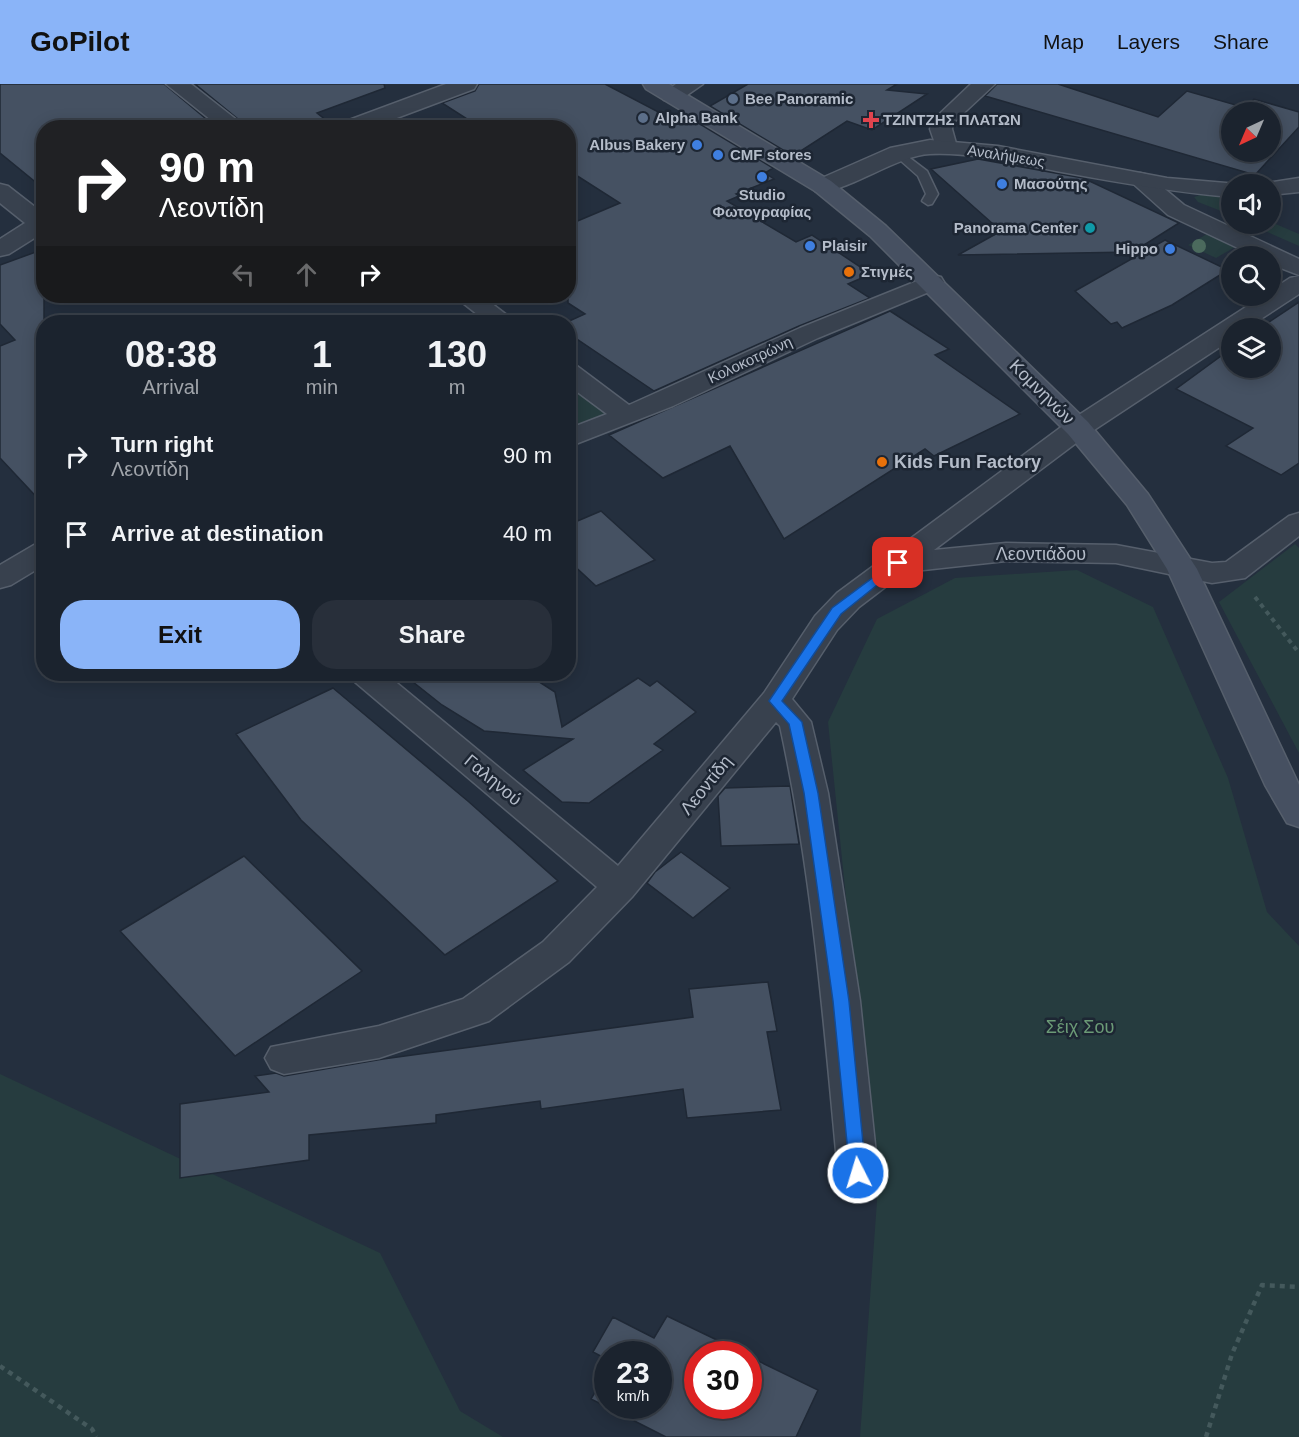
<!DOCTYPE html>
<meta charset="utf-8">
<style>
:root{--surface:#1b232e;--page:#282f3a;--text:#f1f3f6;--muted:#a0a4aa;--line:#39404a;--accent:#8ab4f8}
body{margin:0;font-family:Helvetica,sans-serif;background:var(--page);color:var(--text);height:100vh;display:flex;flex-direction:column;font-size:22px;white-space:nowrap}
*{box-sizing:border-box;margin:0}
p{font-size:20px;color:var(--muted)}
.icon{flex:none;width:33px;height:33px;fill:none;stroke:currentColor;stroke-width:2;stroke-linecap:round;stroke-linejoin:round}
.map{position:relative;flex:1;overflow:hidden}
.drawer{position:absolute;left:36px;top:231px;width:540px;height:366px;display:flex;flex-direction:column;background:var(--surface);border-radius:24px;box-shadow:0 3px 15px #0003,0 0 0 2px var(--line)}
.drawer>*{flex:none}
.guide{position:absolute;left:36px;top:36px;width:540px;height:183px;border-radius:24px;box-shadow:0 3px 15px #0003,0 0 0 2px var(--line);background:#202124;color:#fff;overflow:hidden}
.needle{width:39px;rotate:224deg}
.tools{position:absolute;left:1221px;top:18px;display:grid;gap:12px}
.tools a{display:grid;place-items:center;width:60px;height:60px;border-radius:50%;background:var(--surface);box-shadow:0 3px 15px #0003,0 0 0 2px var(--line);font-size:30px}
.speed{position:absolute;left:594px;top:1257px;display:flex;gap:12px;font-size:30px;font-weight:700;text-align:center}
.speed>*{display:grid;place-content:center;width:78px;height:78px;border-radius:50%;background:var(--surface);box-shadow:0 3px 15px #0003,0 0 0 2px var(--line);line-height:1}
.speed small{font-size:15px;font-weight:400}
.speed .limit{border:9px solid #d22;background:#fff;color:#111}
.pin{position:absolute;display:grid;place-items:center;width:51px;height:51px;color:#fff;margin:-26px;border-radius:12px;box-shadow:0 3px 9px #0006}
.me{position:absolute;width:66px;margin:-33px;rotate:355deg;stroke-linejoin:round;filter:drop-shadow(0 0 4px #0008)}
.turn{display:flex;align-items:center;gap:21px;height:126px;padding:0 24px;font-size:27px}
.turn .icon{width:78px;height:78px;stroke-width:2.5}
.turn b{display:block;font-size:42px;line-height:51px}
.lanes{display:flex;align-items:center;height:57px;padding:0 24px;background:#0003;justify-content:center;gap:30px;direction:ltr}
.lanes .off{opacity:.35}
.eta{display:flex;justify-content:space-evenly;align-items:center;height:102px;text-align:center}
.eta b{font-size:36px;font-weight:700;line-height:42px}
.primary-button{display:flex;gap:12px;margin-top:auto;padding:12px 24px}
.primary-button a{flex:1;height:69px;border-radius:24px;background:var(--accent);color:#111;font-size:24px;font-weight:700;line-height:69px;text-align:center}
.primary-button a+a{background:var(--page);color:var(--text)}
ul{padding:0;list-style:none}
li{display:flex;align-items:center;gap:18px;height:78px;padding:0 24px}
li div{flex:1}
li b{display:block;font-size:22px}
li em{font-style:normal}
header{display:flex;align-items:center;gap:36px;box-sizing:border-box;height:84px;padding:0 30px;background:var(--accent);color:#111}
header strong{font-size:28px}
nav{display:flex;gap:33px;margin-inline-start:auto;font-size:21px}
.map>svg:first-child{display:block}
.green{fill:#263c3f}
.building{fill:#455162;stroke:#1f2835;stroke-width:1.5;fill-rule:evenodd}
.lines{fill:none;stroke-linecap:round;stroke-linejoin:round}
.service-casing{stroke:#565f6c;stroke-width:3}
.minor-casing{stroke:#565f6c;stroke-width:3}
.tertiary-casing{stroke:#565f6c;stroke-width:3}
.secondary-casing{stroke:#565f6c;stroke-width:3}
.path-far1{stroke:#44595c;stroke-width:4;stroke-dasharray:4.5 4.5;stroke-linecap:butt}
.path{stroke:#44595c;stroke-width:4.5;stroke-dasharray:5 5;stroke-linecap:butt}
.service{fill:#38414e;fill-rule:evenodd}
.minor{fill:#38414e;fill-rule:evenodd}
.tertiary{fill:#38414e;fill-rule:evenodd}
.secondary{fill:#465061;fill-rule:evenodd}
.tree{fill:#4b6a5d}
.route{fill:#1a73e8;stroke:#114b97;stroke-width:1.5}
.service-dot{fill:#5c6f8a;stroke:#1d2633;stroke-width:2}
.health-dot{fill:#e0444e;stroke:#1d2633;stroke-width:2}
.shop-dot{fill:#3f7fe0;stroke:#1d2633;stroke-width:2}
.culture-dot{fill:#0f9aa8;stroke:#1d2633;stroke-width:2}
.food-dot{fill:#e8710a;stroke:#1d2633;stroke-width:2}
.labels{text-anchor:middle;stroke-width:5;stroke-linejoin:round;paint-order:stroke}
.far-poi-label{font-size:15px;font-weight:bold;fill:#b4bcc9;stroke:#1d2633;text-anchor:start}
.far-street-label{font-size:15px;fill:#b4bcc9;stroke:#1d2633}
.street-label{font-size:18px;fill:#b4bcc9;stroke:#1d2633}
.poi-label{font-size:18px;font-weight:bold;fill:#b4bcc9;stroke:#1d2633;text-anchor:start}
.park-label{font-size:18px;fill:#6b9a76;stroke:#1d2633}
</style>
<header>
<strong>GoPilot</strong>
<nav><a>Map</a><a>Layers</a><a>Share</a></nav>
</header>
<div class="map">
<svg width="1299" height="1353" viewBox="0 0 1299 1353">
<rect width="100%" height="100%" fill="#242f3e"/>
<path class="green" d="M1204 110H1231V120L1221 127 1198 118 1194 113Z
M1271 138 1299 150V162L1249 140Z
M1207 150 1235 163 1216 174 1188 161Z
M569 298 612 330 569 348Z
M1295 460 1299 464V669L1219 518Z
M1077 486 1153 523 1228 694 1267 828 1299 862V1353H860L877 1117 828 638 877 535 955 494Z
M0 990 380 1169 460 1327 503 1353H0Z"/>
<path class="building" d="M0 0H164L217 44H44V105L0 69Z
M195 0H384L385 4 317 29 336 44H249Z
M479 0H605L681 40 690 34 773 84 765 89 774 95 736 110 739 112 727 117 796 158 812 151 871 190 848 200 870 214 799 242 654 307 568 249 567 238 585 230 568 219V141L620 119 568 86V44H481L442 19 475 7Z
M748 0H897L887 6 927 10 872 46 847 37 793 72 710 22Z
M997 0H1058L1158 33 1187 7 1246 24 1254 15 1299 28V43L1255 91 985 12ZM1232 28H1270V68H1232Z
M978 75 1083 94 1179 139 1133 168 958 171 1001 147 931 85Z
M1165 156 1228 186 1172 221 1122 244 1117 238 1111 240 1075 207Z
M44 165V421L0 374V262L15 256 0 240V181Z
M1299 218V379L1281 391 1226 362 1253 344 1176 305 1232 264V284H1270V244H1260Z
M890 227 949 265 935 271 1020 330 934 372 925 365 784 455 730 362 663 394 609 351Z
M601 427 655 476 596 502 568 476V441Z
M403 590H527L555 608 562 643 638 594 650 602 657 597 696 628 654 660 663 666 589 719 562 718 523 686 573 655 484 647 442 621Z
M333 604 469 718 558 797 445 871 301 736 236 650Z
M790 702 799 760 721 762 718 712 725 704Z
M681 768 730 804 693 834 647 799 655 788Z
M244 772 362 887 235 972 120 847Z
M768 898 777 947 767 948 781 1026 687 1034 683 1005 541 1025 540 1017 436 1031V1039L309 1051V1076L180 1094V1020L269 1008 255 992 276 989 284 992 383 975 693 933 689 905Z
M667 1232 746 1270H698V1322H748V1272L818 1306 796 1353H666L591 1315 608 1286V1322H658V1270H608V1276L593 1268 613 1233 654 1254Z"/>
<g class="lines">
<g class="service-casing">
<path id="service" d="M898 65 927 87 938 110 932 120 928 121 922 117 926 110 918 92 892 69Z"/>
</g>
<g class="minor-casing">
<path id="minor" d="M166 0H191L247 44H221Z
M446 0H477L474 5 370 44H338L341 39Z
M676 0H703L680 16H664L661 11Z
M971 0H995L953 39 952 45 957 63 954 68H938L930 45 932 37Z
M1140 89 1148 91 1184 121 1299 175V191L1270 180V172H1255L1168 131 1129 96 1132 91Z
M0 100 8 102 44 130V148L9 170 0 172V155L25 139 0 119Z
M932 191 941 193 944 198 941 203 818 254 673 322 568 363V345L607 330 568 301V280L577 282 629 321 800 244Z
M1299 192V210L1247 244H1232V255L1088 350 934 466 1006 459 1116 461 1212 479 1226 478 1289 432 1299 429V452L1245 494 1212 499 1116 479 1006 477 905 488 859 523 837 546 792 615 811 638 828 709 860 917 878 1089 872 1101 858 1107 844 1101 838 1089C824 939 812 789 780 642L776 638 632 813 569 878 489 937 379 974 284 990 271 985 265 974 271 963 379 942 463 915 543 858 597 803 355 598 351 590H386L618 782 764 609 815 532 837 509 1068 338 1263 212H1270V207L1290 194Z
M454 212H482L516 238H487Z
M44 459V481L11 501 0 504V481L34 461Z"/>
</g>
<g class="tertiary-casing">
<path id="tertiary" d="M930 56 998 62 1167 94 1238 100H1232V113C1172 108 1115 98 1056 87 1016 79 971 68 930 70 896 71 841 113 815 107L812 102 815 97 890 64Z
M1299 94V108L1270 111V100H1261Z"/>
</g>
<g class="secondary-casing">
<path id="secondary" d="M643 0H669L831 97 886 142 1088 338 1148 410 1197 485 1299 701V743L1287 739 1265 701 1167 485 1127 421 1068 350 870 152 815 107 646 5Z"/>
</g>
<path class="path-far1" d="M1255 513 1299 569"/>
<path class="path" d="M0 1282 92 1345 96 1353
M1206 1353 1232 1270 1262 1201 1299 1203"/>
<use href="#service" class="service"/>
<use href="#minor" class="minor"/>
<use href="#tertiary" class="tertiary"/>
<use href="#secondary" class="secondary"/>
</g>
<circle class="tree" cx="1199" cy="162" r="7"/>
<path class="route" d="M898 475 904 479 902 481 841 530 782 617 802 638 818 709 849 917 866 1089 864 1095 858 1097 852 1095 850 1089 833 917 804 709 789 640 769 617 832 524Z"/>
<g class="service-dot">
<circle cx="733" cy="15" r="6"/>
<circle cx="643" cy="34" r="6"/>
</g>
<path class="health-dot" d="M868 27h6v6h6v6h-6v6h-6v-6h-6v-6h6z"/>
<g class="shop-dot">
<circle cx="697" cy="61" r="6"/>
<circle cx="718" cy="71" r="6"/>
<circle cx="762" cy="93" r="6"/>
<circle cx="1002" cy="100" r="6"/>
<circle cx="810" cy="162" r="6"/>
<circle cx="1170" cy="165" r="6"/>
</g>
<circle class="culture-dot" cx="1090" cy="144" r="6"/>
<g class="food-dot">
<circle cx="849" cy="188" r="6"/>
<circle cx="882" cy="378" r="6"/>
</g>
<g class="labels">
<g class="far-poi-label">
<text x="745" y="20">Bee Panoramic</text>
<text x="655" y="39">Alpha Bank</text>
<text x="883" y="41">ΤΖΙΝΤΖΗΣ ΠΛΑΤΩΝ</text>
<text x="685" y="66" text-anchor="end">Albus Bakery</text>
<text x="730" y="76">CMF stores</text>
<text x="1014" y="105">Μασούτης</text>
<text x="762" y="116" text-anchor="middle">Studio<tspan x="762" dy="17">Φωτογραφίας</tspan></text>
<text x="1078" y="149" text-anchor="end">Panorama Center</text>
<text x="822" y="167">Plaisir</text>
<text x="1158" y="170" text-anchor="end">Hippo</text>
<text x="861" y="193">Στιγμές</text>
</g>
<g class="far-street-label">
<text transform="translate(1006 72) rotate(9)" y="5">Αναλήψεως</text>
<text transform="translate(750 276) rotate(-25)" y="5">Κολοκοτρώνη</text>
</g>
<g class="street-label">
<text transform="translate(1042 308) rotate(45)" y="6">Κομνηνών</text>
<text x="1041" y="476">Λεοντιάδου</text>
<text transform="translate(493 696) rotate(40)" y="6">Γαληνού</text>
<text transform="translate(706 701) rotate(-51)" y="6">Λεοντίδη</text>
</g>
<g class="poi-label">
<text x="894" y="384">Kids Fun Factory</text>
</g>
<g class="park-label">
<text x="1080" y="949">Σέιχ Σου</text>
</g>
</g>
</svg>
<div class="tools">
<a><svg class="needle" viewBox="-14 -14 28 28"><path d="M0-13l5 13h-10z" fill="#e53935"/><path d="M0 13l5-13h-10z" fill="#a0a4aa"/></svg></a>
<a><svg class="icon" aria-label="sound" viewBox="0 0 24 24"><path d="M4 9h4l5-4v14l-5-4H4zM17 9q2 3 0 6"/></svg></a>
<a><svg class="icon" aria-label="search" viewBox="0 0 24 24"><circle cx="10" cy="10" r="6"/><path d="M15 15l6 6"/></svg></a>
<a><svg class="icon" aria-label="layers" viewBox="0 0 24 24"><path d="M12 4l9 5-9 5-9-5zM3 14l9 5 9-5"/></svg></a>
</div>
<div class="speed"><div>23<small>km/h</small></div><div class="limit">30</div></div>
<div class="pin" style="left:898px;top:479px;background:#d93025"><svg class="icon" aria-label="arrive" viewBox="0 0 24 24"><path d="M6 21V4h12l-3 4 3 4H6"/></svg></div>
<svg class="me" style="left:858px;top:1089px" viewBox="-20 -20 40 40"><circle r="17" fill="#1a73e8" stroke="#fff" stroke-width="3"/><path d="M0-11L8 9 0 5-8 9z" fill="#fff"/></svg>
<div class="guide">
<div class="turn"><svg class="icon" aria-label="right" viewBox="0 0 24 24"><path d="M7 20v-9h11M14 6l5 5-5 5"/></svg><div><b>90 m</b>Λεοντίδη</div></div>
<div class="lanes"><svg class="icon off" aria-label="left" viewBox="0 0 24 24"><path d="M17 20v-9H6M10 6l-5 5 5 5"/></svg><svg class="icon off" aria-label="ahead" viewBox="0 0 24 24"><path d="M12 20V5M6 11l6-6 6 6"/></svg><svg class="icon" aria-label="right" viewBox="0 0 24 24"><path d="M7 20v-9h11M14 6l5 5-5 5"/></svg></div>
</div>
<section class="drawer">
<div class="eta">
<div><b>08:38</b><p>Arrival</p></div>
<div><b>1</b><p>min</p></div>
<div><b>130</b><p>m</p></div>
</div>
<ul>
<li><svg class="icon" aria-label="right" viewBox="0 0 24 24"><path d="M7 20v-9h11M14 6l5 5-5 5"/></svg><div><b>Turn right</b><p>Λεοντίδη</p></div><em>90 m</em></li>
<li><svg class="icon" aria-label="arrive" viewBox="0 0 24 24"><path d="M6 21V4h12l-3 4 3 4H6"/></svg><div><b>Arrive at destination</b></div><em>40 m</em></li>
</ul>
<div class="primary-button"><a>Exit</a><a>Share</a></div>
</section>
</div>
